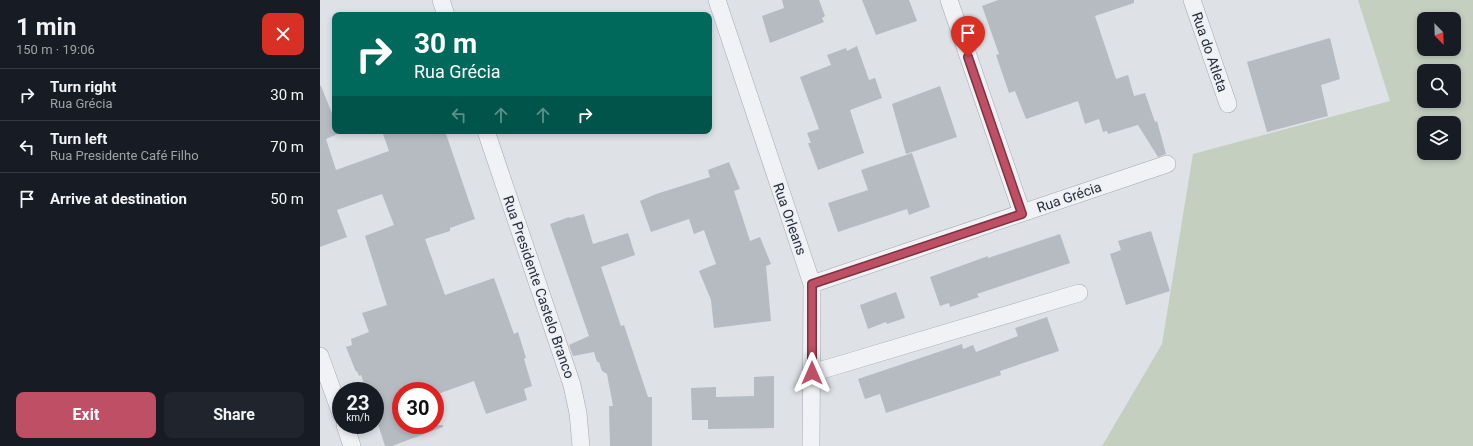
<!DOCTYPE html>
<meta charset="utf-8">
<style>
:root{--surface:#171b24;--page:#20242c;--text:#f1f3f6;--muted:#9ea1a6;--line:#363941;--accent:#be4f65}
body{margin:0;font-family:Roboto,sans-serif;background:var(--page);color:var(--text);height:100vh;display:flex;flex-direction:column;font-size:15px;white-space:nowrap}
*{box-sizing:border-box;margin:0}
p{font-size:13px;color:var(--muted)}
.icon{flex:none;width:22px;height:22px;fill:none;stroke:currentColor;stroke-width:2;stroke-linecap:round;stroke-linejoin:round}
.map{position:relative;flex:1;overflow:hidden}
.side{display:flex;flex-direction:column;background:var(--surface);width:320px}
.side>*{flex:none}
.hud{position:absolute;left:12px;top:12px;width:380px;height:122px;border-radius:8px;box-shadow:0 2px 6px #0003;background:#00695c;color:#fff;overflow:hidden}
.needle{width:26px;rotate:157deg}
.controls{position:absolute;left:1097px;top:12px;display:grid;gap:8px}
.controls a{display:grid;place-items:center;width:44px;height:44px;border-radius:8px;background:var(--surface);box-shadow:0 2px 6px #0003;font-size:20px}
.speed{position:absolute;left:12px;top:382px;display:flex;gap:8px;font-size:20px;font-weight:700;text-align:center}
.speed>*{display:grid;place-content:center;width:52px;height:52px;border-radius:50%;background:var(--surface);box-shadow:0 2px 6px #0003;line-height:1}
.speed small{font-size:10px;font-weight:400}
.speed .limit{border:6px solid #d22;background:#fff;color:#111}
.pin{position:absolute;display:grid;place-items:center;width:34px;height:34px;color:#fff;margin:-41px -17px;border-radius:50% 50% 50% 0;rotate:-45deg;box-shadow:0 0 4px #0007}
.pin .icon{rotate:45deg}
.me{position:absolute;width:44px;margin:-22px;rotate:0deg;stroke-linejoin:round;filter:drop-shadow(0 0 3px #0008)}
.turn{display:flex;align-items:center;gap:14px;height:84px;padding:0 16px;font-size:18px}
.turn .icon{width:52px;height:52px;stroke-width:2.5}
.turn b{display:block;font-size:28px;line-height:34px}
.lanes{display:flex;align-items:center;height:38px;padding:0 16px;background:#0003;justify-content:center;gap:20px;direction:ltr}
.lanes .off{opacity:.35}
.round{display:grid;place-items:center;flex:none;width:42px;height:42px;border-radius:8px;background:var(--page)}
.head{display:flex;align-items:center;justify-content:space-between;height:68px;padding:0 16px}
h1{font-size:24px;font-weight:700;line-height:30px}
.action{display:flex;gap:8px;margin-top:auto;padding:8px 16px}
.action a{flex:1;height:46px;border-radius:8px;background:var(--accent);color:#fff;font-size:16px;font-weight:700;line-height:46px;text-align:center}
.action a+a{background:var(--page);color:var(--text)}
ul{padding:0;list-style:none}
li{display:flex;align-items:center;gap:12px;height:52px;padding:0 16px;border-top:1px solid var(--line)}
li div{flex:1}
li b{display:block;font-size:15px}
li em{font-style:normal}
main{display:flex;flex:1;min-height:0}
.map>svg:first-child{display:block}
.green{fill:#c4cfc0;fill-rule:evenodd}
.building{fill:#b6bbc2}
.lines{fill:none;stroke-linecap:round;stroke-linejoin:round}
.minor-casing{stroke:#a4a8af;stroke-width:18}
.minor{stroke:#f0f2f5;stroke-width:17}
.route-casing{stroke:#7c3342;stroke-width:10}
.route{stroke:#be4f65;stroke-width:7}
.labels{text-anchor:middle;stroke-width:3;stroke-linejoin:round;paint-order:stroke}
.street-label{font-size:14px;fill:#29303b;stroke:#edf0f4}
</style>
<main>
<section class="side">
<div class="head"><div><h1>1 min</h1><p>150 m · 19:06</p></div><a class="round" style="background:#d93025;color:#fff"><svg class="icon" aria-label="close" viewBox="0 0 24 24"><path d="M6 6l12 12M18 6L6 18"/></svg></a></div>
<ul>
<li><svg class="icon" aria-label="right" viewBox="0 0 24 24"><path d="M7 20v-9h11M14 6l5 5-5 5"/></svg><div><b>Turn right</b><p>Rua Grécia</p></div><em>30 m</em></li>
<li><svg class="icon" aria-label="left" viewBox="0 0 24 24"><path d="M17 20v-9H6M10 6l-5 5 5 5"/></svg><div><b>Turn left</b><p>Rua Presidente Café Filho</p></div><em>70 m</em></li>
<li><svg class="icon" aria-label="arrive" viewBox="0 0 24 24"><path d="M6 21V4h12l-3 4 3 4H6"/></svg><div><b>Arrive at destination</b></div><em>50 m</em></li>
</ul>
<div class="action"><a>Exit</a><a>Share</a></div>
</section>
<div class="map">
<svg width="1153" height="446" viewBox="0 0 1153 446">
<rect width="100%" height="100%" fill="#dee1e6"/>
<path class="green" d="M1038 0H1153V446H782L842 344 873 154 1070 101ZM1104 19H1134V49H1104ZM1104 71H1134V101H1104ZM1104 123H1134V153H1104Z"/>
<path class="building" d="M462 0H499L505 16 502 18 504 22 450 43 442 16 464 8Z
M542 0H589L597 21 556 35Z
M678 0H814V3L775 16 796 79 808 75 814 96 825 93 835 122 837 121 846 154 838 157 818 125 788 134 787 131 783 132 779 119 765 124 758 101 706 119 695 91 689 93 676 55 679 54 662 6Z
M1010 38 1020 79 1001 85 1008 116 947 132 927 62Z
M537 46 549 80 555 78 562 98 530 110 544 153 498 170 488 143H491L487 133 499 129 480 77 511 65 507 55 526 48 527 51Z
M0 86H1L15 121V131H19L20 133 6 139 16 170 69 151 62 131H125L155 219 130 228V231L105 239 125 295 174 278 194 334 198 332 206 358 204 359 212 386 204 389 207 400 166 414 154 381 115 395V391H81V425H123V427L72 446H65L55 415V391H47L41 375 39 376 37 371 36 372 26 347 32 345 31 339 49 332 42 313 67 305 45 236 74 225 62 194 17 210 27 237 0 247Z
M620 86 637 137 586 154 572 104Z
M592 153 610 207 589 215 587 209 518 232 508 203 548 190 541 170Z
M409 162 420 189 414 191 430 241 440 237 451 264 446 266 451 321 394 328 391 300 379 271 396 264 384 230 374 234 369 219 331 232 320 201 336 194 390 177 388 170Z
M264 214 273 244 308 233 315 255 281 267 301 326 304 325 328 397H332V446H290L289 406H293L287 374 282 371 279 362H277L274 352 253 356 249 345 269 336 230 224 249 217 250 218Z
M831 231 850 291 806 305 790 254 801 250 798 241Z
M740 234 750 263 657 294 659 297 630 307 629 303 620 306 610 277 668 256V258Z
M576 292 585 318 567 324 566 322 548 329 540 305Z
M727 317 739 351 680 371 681 375 566 413 560 394 545 399 538 379 642 344 643 349 653 345 656 352 698 336 695 328Z
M454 376V428L388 429V420H372L371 388 396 387V397L434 396V377Z"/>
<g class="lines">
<g class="minor-casing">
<path id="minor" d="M121 0 126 15
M397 0 492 284 491 446
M629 0 702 213
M872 0 908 104
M166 131 252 385 258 413 261 446
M492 284 847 164
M0 356 21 414
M492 373 759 293
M25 425 32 446"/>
</g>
<use href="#minor" class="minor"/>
</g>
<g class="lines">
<g class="route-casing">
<path id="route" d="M492 373V284L702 214 648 57"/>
</g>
<use href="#route" class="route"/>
</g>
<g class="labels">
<g class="street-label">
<text transform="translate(890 52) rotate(71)" y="5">Rua do Atleta</text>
<text transform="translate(749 197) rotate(-19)" y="5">Rua Grécia</text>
<text transform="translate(470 219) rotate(71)" y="5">Rua Orleans</text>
<text transform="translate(219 287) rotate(71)" y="5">Rua Presidente Castelo Branco</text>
</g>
</g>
</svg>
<div class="controls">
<a><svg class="needle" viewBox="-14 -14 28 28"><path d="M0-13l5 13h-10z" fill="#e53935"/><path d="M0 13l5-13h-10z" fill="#9ea1a6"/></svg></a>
<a><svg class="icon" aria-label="search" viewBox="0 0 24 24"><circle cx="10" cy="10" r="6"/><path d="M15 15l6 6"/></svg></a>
<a><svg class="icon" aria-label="layers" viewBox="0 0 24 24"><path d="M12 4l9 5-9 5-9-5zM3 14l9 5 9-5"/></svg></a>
</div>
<div class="speed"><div>23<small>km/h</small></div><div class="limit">30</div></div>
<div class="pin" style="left:648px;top:57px;background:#d93025"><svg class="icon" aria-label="arrive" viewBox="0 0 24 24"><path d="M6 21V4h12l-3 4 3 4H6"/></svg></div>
<svg class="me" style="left:492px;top:373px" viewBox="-20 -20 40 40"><path d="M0-17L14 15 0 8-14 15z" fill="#be4f65" stroke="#fff" stroke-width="4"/></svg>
<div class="hud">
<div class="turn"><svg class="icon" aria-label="right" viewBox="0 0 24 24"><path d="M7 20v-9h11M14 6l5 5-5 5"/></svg><div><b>30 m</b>Rua Grécia</div></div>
<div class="lanes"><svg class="icon off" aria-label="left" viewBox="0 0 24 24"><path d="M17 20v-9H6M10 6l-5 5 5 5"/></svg><svg class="icon off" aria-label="ahead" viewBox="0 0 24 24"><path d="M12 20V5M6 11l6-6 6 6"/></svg><svg class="icon off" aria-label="ahead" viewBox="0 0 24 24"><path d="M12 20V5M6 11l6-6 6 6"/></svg><svg class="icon" aria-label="right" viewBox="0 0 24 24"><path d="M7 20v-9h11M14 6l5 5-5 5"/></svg></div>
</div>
</div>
</main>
